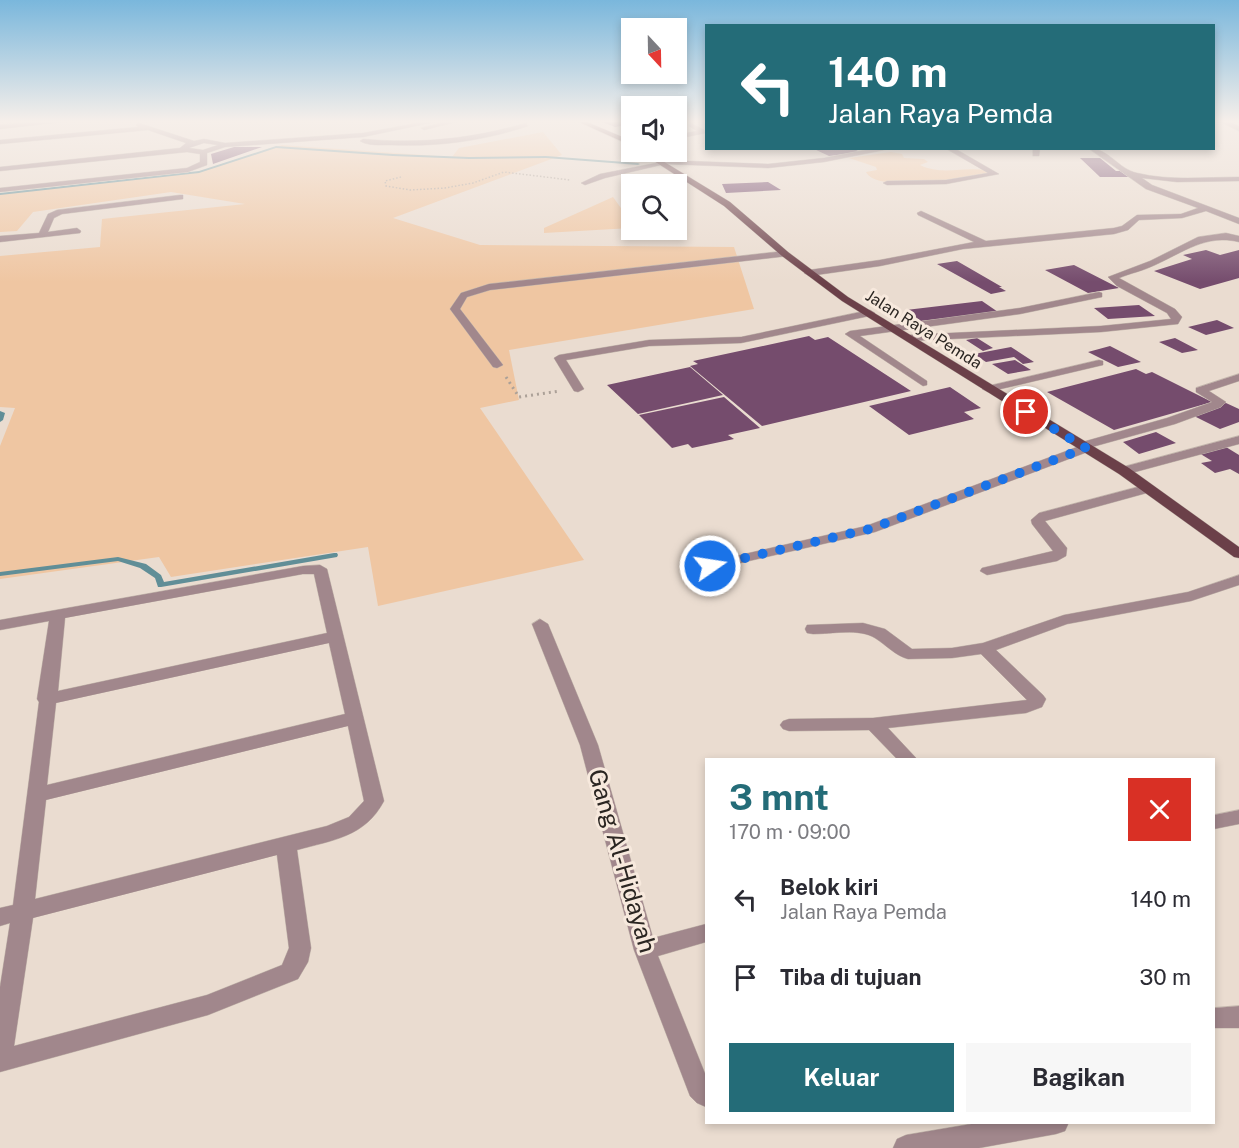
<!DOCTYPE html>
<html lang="id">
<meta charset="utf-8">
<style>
:root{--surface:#fff;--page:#f7f7f7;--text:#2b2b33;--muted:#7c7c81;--accent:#246c78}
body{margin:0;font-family:"Public Sans",sans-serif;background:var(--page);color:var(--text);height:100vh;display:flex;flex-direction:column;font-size:22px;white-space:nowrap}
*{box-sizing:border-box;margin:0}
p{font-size:20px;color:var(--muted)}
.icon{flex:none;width:33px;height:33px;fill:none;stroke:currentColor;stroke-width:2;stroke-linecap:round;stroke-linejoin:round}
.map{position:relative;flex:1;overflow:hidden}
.sheet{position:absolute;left:705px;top:758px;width:510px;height:366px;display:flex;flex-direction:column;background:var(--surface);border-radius:0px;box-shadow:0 3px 9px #0003}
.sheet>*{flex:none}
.banner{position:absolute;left:705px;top:24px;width:510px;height:126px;border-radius:0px;box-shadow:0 3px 9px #0003;background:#246c78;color:#fff;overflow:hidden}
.needle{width:39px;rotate:158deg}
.tools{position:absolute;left:621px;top:18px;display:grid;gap:12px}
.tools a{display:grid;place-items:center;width:66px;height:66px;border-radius:0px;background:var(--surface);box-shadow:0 3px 9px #0003;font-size:30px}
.pin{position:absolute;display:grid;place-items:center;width:51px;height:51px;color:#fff;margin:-26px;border:3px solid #fff;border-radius:50%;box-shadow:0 2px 6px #0007}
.me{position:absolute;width:66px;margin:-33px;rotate:77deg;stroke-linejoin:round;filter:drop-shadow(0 0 4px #0008)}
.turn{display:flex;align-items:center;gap:21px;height:126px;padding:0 24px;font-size:27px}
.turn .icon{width:78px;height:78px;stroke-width:2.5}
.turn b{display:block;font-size:42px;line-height:51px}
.round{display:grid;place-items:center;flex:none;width:63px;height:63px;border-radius:0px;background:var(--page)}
.head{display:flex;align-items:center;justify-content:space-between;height:102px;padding:0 24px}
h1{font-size:36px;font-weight:700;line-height:45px;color:var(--accent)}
.primary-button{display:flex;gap:12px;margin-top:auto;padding:12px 24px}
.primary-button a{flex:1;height:69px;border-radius:0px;background:var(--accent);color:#fff;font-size:24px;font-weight:700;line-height:69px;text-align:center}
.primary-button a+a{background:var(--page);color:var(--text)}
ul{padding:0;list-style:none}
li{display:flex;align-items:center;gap:18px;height:78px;padding:0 24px}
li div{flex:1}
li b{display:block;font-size:22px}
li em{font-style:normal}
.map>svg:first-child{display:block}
.green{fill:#efc6a2}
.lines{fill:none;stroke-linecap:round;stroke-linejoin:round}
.stream{fill:#608e97;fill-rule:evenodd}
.building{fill:#754c6d}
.minor-casing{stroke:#c4b8ad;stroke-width:1}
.major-casing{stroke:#c4b8ad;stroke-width:1}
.path-far1{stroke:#aca198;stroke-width:1.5;stroke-dasharray:1.5 2;stroke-linecap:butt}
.path{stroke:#aca198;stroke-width:3;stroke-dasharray:2 4;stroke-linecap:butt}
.minor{fill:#a1878c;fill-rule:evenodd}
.major{fill:#6b4049;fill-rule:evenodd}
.route{stroke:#1a73e8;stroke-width:10;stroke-dasharray:0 18}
.labels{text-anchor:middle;stroke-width:6;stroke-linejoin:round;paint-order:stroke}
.far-street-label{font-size:16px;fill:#2b2622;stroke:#f7e9dd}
.near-street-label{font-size:24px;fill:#2b2622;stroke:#f7e9dd}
</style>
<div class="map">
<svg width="1239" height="1148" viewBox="0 0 1239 1148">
<rect width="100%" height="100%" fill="#eadcd0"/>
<path class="green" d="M543 132 562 155 393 218 480 245 734 247 754 309 509 350 519 400 480 408 584 560 378 606 368 547 171 577 159 557 0 579V446L15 408 0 407V256L100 247 102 219 245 204 171 192 33 212 17 231 0 232V194L199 172 282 145 452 157 459 148Z
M891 152 902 154 904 158 924 159 928 162 920 165C944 177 969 164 993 172 971 179 877 194 866 172L877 170 876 167 849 158Z
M613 197 631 222V228L544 233V228Z"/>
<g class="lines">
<path class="stream" d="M276 146 393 154 469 157 546 156 638 163 640 164 638 165 546 158 469 159 393 156 276 148 199 173 0 195V193L199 171Z
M0 411 5 413 3 420 0 422Z
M334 553H337L338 555 337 557 161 587H158L155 578 140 568 118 561 0 576V572L118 557 146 564 161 575 164 582Z"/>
</g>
<path class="building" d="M602 122H632V124L615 127Z
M234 147H262L213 164 211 154Z
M812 148H852L860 152 829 156Z
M1080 158H1100L1116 171H1125L1132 177H1100Z
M768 182 781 190 726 193 722 184Z
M1206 250 1220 255 1239 250V278L1200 289 1154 271 1192 259 1183 255Z
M957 261 1002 287H999L1006 291 991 294 937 264Z
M1074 265 1119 288 1088 293 1045 270Z
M982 301 998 312 921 321 906 310Z
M1139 305 1155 316 1108 319 1094 308Z
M1217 320 1234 328 1206 335 1188 327Z
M809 336 815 340 828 337 911 391 762 426 690 366 698 364 693 361Z
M977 338 993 348 983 351 966 340Z
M1175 338 1198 350 1182 353 1159 342Z
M1110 346 1141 362 1118 367 1088 352Z
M1011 347 1034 362 1023 364 1014 357 986 362 974 354Z
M1015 360 1031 370 1008 374 992 364Z
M690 367 723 395 638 414 607 385Z
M1136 369 1146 374 1152 372 1212 402 1114 430 1047 392Z
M950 387 981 408 964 412 974 419 909 435 869 406Z
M724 397 760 428 728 435 734 439 692 448 688 444 672 448 639 415Z
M1226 403 1239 409V422L1220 429 1192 415Z
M1156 432 1176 443 1139 454 1123 442Z
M1226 447 1239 455V474L1230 469 1215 473 1201 463 1212 461 1199 453Z"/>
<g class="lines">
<g class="minor-casing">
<path id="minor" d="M39 122H62L0 129V125Z
M423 122H435L363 137 225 147 207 153V165L188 172 0 192V188L187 168 200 162V154L187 152 0 171V167L180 148 186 143 148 130 0 144V140L138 127 136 125 139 123 194 141 204 139 225 143 363 133ZM204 143 218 145 203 150 189 148Z
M445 122H456L424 130 421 128Z
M1221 122H1229L1239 126V131Z
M526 123 528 126C483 141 438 147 391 145 381 145 368 146 360 141L363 139C420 144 471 139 526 123Z
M691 123 706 131V133L676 139V135L697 131 689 126Z
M876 148H894L824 162 768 168 665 164 605 178 585 185 581 183 600 174 656 163 659 160 768 164 824 158Z
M945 148H954L999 174 946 184 887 185 883 183 887 181 946 180 988 173Z
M1033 148H1040L1039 156H1033Z
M1088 148C1109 148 1118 169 1137 173 1170 181 1205 177 1239 177V181L1177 182 1142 178 1152 185 1239 218V224L1206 211 1182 218 1139 220 1128 230 1114 234 963 249 880 266 809 276 804 273 809 270 880 260 974 242 918 215 917 213 921 211 986 241 1114 228 1122 226 1137 215 1181 214 1198 208 1146 189Z
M180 195H183V199L62 214 54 218 48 232 77 228 81 231 80 233 0 242V236L39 233 48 214 57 210Z
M1226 233 1239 236V242C1206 234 1184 252 1155 265 1143 271 1131 273 1119 278L1175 309 1182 317 1178 324 1101 332 908 341 903 338 908 335 1101 326 1171 319 1167 313 1117 286 1108 277 1150 261 1198 237Z
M785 251 788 252V256L490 290 467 297 460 309 503 365 497 368 493 367 450 309 461 293 489 284Z
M1099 292 1102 293V297L1020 314 860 336 927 381V385L923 386 845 334 850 331 1020 308Z
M870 310 875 313 874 315 741 343 649 346 566 360 584 389 578 392 574 391 554 358 559 355 649 340 741 337Z
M1099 360 1103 361V365L988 392 982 389 984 387Z
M1239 374V381L1209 391 1226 402 1221 407 1175 424 1092 447 1090 451 875 532 710 570 703 566 710 562 866 526 1077 447 1079 443 1167 418 1212 402 1196 392V388Z
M1239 436V444L1124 475 1117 471 1119 468Z
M1149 484 1156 488 1154 491 1045 521 1067 548 1066 556 1057 561 987 575 980 571 982 568 1053 551 1032 524 1031 520 1039 513Z
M320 565 327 569 384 801C365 837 333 840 297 850L311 948 308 962 298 979 208 1015 0 1072V987L10 923 0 926V908L13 905 39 702 37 699 49 621 0 630V620L303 566ZM303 574H314L327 633 58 691 65 618ZM329 643 345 714 47 785 56 703ZM348 726 364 801 349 817 327 826 35 899 46 800ZM277 855 289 948 282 965 207 995 14 1046 33 918Z
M1239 575V585L1191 601 1067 624 996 650 1043 695 1046 699 1042 707 1026 713 888 728 917 759H897L869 730 789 731 783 729 780 725 783 721 789 719 873 718 1027 700 981 654 952 658 908 659C896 656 886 645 875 638 859 628 832 634 813 634L807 633 805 629 807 625 863 623 885 629 912 649 952 648 983 643 1064 615 1188 592Z
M540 619 548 624 598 745 653 938 706 924V942L658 956 706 1076V1107L697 1103 690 1096 634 950 580 745 532 624Z
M1239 810V824L1214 829V815Z
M1239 1006V1028H1214V1008Z
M983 1122H1069L1065 1131 1056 1134 979 1148H893L897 1139 906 1135Z"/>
</g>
<g class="major-casing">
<path id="major" d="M579 122H587L632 141V146Z
M640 152H648L730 202 788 252 848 297 1129 468 1239 547V558L1234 557 1119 474 842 301 782 256 724 206Z"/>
</g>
<path class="path-far1" d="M401 177 385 181 386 186 410 190 445 188 473 183 504 172 570 180"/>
<path class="path" d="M506 377 519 397 560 391"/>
<use href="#minor" class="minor"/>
<use href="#major" class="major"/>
</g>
<linearGradient id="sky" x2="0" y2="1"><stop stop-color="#7ab7dc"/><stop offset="0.43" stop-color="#f6efea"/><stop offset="1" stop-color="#f6efea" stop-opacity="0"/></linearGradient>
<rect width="1239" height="282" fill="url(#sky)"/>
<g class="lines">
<path class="route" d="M710 566 870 529 1086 448 1026 412"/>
</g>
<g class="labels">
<g class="far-street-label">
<text transform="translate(924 329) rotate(32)" y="6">Jalan Raya Pemda</text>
</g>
<g class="near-street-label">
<text transform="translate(622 861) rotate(74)" y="8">Gang Al-Hidayah</text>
</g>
</g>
</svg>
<div class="tools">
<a><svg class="needle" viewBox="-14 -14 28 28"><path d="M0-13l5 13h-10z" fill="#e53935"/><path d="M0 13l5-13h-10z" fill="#7c7c81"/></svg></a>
<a><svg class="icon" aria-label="sound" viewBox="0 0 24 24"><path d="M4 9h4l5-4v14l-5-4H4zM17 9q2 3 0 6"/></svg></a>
<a><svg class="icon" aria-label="search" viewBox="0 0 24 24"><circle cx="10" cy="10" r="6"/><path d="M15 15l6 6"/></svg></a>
</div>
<div class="pin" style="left:1026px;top:412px;background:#d93025"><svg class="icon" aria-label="arrive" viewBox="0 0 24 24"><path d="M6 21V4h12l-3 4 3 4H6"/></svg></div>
<svg class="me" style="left:710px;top:566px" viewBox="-20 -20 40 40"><circle r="17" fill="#1a73e8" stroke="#fff" stroke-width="3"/><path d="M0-11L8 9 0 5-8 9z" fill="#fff"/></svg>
<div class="banner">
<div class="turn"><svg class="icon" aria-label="left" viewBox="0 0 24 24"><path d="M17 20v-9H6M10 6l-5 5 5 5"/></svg><div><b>140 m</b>Jalan Raya Pemda</div></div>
</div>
<section class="sheet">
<div class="head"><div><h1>3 mnt</h1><p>170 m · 09:00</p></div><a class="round" style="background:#d93025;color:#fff"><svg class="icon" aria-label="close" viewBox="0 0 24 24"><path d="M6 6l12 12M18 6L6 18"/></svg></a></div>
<ul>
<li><svg class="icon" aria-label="left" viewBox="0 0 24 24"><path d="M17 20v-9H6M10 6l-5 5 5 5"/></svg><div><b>Belok kiri</b><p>Jalan Raya Pemda</p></div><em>140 m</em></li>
<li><svg class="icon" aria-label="arrive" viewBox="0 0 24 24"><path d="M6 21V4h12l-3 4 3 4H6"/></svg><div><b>Tiba di tujuan</b></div><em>30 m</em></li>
</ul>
<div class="primary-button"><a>Keluar</a><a>Bagikan</a></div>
</section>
</div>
